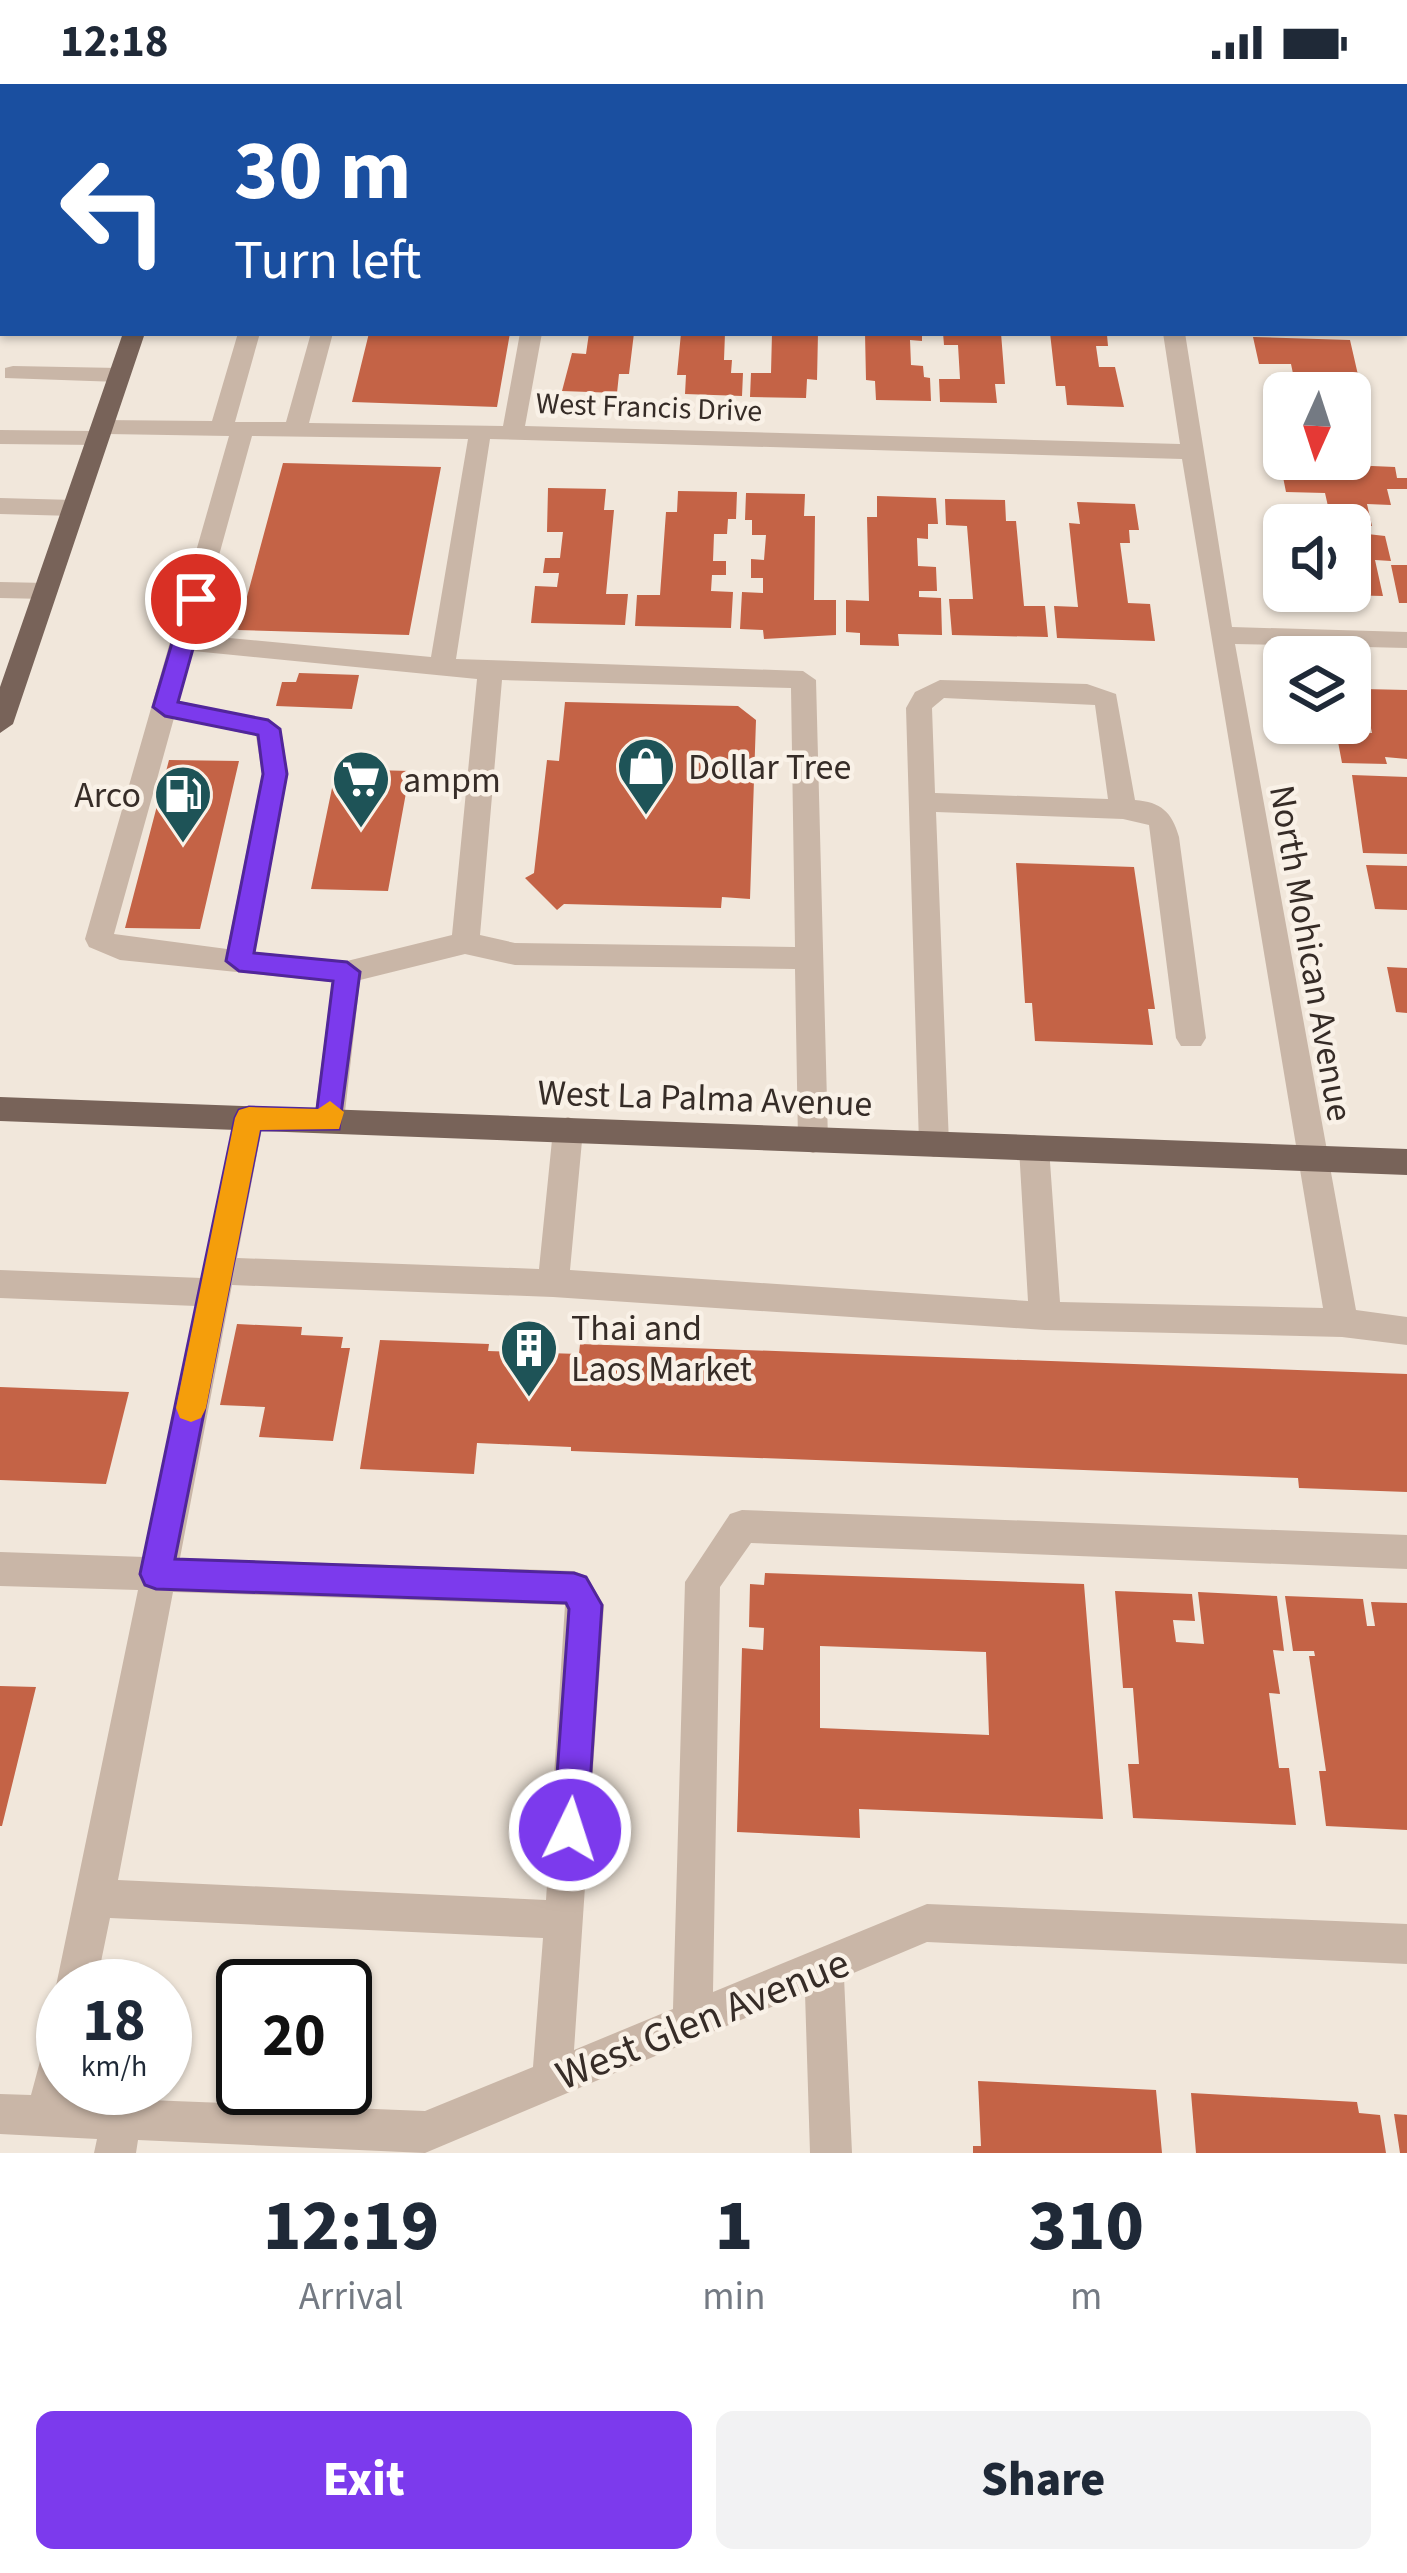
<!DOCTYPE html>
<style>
:root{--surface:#fff;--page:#f2f2f3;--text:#1f2937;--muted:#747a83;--accent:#7c3aed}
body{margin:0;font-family:"Source Sans 3",sans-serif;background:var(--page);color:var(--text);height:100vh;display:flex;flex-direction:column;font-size:45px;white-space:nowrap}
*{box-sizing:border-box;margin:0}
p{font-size:39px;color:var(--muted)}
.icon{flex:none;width:66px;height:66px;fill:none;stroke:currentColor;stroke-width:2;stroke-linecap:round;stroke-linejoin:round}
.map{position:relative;height:2069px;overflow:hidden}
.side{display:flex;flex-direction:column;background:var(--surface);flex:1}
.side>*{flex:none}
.banner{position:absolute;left:0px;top:0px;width:1407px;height:252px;box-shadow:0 3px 9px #0004;background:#1a4fa0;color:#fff;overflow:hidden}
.needle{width:78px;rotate:183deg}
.fabs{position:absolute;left:1263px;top:288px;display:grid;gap:24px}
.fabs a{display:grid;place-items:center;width:108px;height:108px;border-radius:18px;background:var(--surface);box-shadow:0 3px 9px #0004;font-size:60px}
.speed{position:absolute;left:36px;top:1875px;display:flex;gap:24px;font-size:60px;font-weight:700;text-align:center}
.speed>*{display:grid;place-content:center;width:156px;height:156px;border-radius:50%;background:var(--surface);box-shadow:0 3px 9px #0004;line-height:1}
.speed small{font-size:30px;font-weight:400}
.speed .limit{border:6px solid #111;border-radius:18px;background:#fff;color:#111}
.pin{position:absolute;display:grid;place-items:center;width:102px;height:102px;color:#fff;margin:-51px;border:6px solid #fff;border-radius:50%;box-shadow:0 3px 12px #0007}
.me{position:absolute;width:132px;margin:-66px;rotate:4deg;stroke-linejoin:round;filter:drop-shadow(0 0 9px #0008)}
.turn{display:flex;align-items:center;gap:42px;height:252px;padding:0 36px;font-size:54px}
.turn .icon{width:156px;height:156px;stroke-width:2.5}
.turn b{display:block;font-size:84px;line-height:102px}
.eta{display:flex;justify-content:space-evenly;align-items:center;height:204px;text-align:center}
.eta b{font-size:72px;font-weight:800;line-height:84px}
.cta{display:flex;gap:24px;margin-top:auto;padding:24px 36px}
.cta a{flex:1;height:138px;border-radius:18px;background:var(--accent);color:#fff;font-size:48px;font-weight:800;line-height:138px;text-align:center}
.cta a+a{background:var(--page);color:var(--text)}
.status{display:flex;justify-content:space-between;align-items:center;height:84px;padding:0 60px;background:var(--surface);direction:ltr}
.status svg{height:33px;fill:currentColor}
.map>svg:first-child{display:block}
.building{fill:#c46346;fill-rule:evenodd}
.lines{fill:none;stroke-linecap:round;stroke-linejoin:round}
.minor{fill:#c9b6a7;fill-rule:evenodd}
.major{fill:#786359;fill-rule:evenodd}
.route{fill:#7c3aed;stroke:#51269a;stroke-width:3}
.slow{fill:#f59e0b}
.labels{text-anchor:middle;stroke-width:9;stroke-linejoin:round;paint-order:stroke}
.far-street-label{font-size:30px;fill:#362c27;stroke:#f9f1e7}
.poi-label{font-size:36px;fill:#362c27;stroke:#f9f1e7;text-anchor:start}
.street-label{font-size:36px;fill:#362c27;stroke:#f9f1e7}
.near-street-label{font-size:42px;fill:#362c27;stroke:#f9f1e7}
</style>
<div class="status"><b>12:18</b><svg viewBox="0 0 49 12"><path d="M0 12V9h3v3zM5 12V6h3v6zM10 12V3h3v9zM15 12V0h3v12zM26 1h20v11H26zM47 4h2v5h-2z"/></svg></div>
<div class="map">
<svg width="1407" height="2069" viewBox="0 0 1407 2069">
<rect width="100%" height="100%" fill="#f1e7db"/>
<path class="building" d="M369 249H510L497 323 352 318Z
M589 249H634L629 290H619L617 309 562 307 572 269 586 270Z
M681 249H725L724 276H732L731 289H743L742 312 685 310 686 291H677Z
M772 249H818L817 296 807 295 806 314 750 313 751 289H771Z
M865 249H922V257L910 256 911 281 923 282 924 293 930 294 931 317 876 316 875 297 866 296Z
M943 249H1001L1005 300H995L997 319 940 318 939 295H960L958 261H944Z
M1050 249 1107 251 1108 262H1096L1099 283H1115L1124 323 1067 321 1065 302H1056Z
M1253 253 1350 256 1361 304H1296L1291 280H1259Z
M1271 314H1284V370H1279Z
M1280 378 1395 383 1397 394H1407V405H1387L1391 421 1367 420 1372 442 1332 440 1325 409 1286 408Z
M283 379 441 383 409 551 238 546Z
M548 404 606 405 604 426H614L606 510H628L625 541 531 539 535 502 557 503 559 489H543L545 474H560L563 448H547Z
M678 407 737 408 736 435H728L727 450H714L713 477H726V491H712L711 507 733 508 731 544 635 542 637 511H660L666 428H677Z
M746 409 805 410 804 432H815L814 516H836V551L764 555 763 546 740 545 742 508 763 509V494H751V475L764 476 766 451H752V436H745Z
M877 412 936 414 938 440H928V455L917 454 918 482 936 483 937 507H919V513L941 514 942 551 898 550 899 562 860 561V549L846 548V516L869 517 867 433H877Z
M945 415 1005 416 1006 437H1016L1024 522H1045L1048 553 952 551 949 515H973L967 442 946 441Z
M1077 418 1135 420 1139 446H1129L1130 459H1120L1128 519 1150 520 1155 557 1057 554 1054 522 1078 523 1069 439 1080 440Z
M1350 448 1385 452 1391 477 1375 476 1383 512 1341 511 1350 507Z
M1391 481H1407V519H1399Z
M299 589 359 591 352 625 276 622 282 598H296Z
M1363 605 1407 606V675L1385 673 1387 680 1342 679 1336 647 1372 649Z
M565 618 738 622 756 636 750 815 722 813 721 824 564 820 557 826 525 794 534 789 547 676 559 677Z
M169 676 239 677 200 845 125 844Z
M336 685 410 687 388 807 311 805Z
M1352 691 1407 693V770L1363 769Z
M1016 779 1134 783 1155 925H1148L1153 961 1035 957 1032 919H1025Z
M1366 781 1407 782V826L1375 825Z
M1387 883 1407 884V929L1396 928Z
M237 1240 302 1243 301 1251 343 1253 341 1264H350L333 1357 259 1353 265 1323 220 1321Z
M380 1256 489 1260 488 1267 579 1270 580 1260 1407 1290V1408L1299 1404 1298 1394 571 1367V1363L477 1359 474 1390 360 1385Z
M0 1303 129 1308 106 1400 0 1396Z
M765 1489 1084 1500 1103 1735 859 1725 860 1754 737 1748 742 1564 763 1566 764 1544 749 1543 750 1500 764 1501ZM820 1562 986 1568 989 1651 820 1644Z
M1115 1507 1192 1510 1195 1537 1173 1536 1176 1558 1204 1560 1198 1508 1277 1512 1284 1567 1273 1566 1280 1610 1269 1609 1279 1684H1289L1296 1741 1133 1734 1128 1680H1139L1133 1604H1123Z
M1285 1512 1363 1515 1367 1542H1375L1371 1518 1407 1519V1746L1326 1742 1319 1687H1326L1309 1572H1315L1314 1567H1293Z
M0 1602 36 1603 2 1742H0Z
M978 1997 1156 2006 1162 2069H973V2062H981Z
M1191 2009 1357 2018 1359 2029 1380 2031 1386 2069H1196Z
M1394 2030 1407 2031V2069H1400Z"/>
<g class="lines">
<path class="minor" d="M1120 0H1138V3H1120Z
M0 78H3V90H0Z
M238 249H260L235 338H286L311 249H333L309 339 503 342 520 249H542L525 342 1180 360 1163 249H1185L1232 543 1407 548V564L1235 560 1356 1226 1407 1233V1261L1342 1253 1045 1246 553 1213 232 1201 180 1474 574 1487 586 1492 604 1521 574 1966 673 1925 685 1498 730 1430 742 1426 1407 1451V1485L751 1459 720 1503 713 1908 927 1820 1407 1840V1880L927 1858 844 1893 852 2069H810L805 1909 425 2069 138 2056 136 2069H94L97 2055 0 2050V2010L31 2011 49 1944 63 1938V2004H73L72 2013 425 2027 533 1983 543 1854 110 1834 96 1902H63V1916L56 1902 138 1506 0 1502V1468L145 1473 196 1222 0 1214V1186L202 1194 238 1025 249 1022 260 1025 264 1034 237 1174 539 1185 553 1046 557 1037 568 1033 579 1037 583 1046 570 1186 1028 1217 1019 1064 1023 1055 1034 1051 1045 1055 1049 1064 1060 1218 1323 1224 1182 375 490 355 456 575 803 587 816 596 828 1056 824 1065 813 1069 802 1065 798 1056 795 885 515 881 465 870 360 896 344 1037 340 1046 329 1049 318 1046 314 1037 332 898 120 876 89 863 85 855 229 352 107 350 106 359 98 361 0 360V346L92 347 93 338 101 336 212 337ZM252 352 468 355 431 573 197 551ZM193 567 477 595 452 851 347 877 255 868 288 690 281 645 268 636 179 617ZM502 596 791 604 795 863 515 859 480 851ZM174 634 256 652 262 690 227 865 114 850ZM173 1508 565 1521 546 1816 118 1796Z
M13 282 119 284 130 291 119 298 5 294V284Z
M0 414 74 416 86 424 74 432 0 430Z
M0 498 46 499 58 507 46 515 0 514Z
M940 596 1087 600 1116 610 1135 716C1161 718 1172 728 1179 753L1206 954 1201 962H1181L1176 954 1149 741 1123 735 936 728 949 1060 945 1069 934 1073 923 1069 919 1060 906 624 915 608ZM944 614 1095 621 1108 715 935 709 932 624Z"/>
<path class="major" d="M123 249H145L13 640 0 649V603Z
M0 1013 1407 1065V1091L0 1037Z"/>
</g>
<path class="route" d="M196 508 207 515 178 618 268 636 280 645 287 690 254 869 347 878 360 888 339 1045 260 1046 175 1475 574 1489 586 1493 602 1521 587 1746 582 1758 570 1763 558 1758 553 1746 569 1525 566 1519 156 1505 145 1501 140 1490 235 1034 239 1026 249 1023 317 1025 333 897 239 887 226 877 263 690 258 651 165 632 153 623 185 515Z"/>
<path class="slow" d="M330 1017 344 1028 339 1045 260 1046 206 1324 201 1334 191 1338 180 1334 176 1324 235 1034 239 1026 249 1023 318 1025Z"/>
<defs>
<g id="shop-pin" transform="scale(3)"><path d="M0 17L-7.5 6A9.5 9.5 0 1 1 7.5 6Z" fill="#1e5357" stroke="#f9f1e7"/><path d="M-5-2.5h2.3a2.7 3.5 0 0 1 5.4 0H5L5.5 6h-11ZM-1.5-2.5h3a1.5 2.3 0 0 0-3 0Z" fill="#fff"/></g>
<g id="supermarket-pin" transform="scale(3)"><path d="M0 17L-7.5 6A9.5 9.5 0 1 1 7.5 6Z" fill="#1e5357" stroke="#f9f1e7"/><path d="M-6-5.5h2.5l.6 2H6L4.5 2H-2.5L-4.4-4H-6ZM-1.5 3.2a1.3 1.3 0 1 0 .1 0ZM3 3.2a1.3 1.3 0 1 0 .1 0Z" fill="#fff"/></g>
<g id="fuel-pin" transform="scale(3)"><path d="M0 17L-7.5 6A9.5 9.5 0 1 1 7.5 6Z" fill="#1e5357" stroke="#f9f1e7"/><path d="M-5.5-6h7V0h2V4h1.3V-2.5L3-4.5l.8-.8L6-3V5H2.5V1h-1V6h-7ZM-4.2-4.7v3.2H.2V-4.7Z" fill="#fff"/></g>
<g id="building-pin" transform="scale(3)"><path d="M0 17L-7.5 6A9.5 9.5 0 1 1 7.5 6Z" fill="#1e5357" stroke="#f9f1e7"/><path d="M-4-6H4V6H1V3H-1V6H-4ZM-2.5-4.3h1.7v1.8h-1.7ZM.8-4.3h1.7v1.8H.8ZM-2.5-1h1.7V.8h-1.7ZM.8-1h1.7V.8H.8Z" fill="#fff"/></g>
</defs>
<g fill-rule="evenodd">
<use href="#shop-pin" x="646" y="682"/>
<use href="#supermarket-pin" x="361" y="695"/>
<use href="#fuel-pin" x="183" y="710"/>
<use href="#building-pin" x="529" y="1264"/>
</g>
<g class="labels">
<g class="far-street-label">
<text transform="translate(649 323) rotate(2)" y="10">West Francis Drive</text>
</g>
<g class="poi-label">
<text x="688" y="695">Dollar Tree</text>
<text x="403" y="708">ampm</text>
<text x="141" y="723" text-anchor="end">Arco</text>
<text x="571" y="1256">Thai and<tspan x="571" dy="41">Laos Market</tspan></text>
</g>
<g class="street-label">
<text transform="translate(1312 869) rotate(80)" y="13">North Mohican Avenue</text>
<text transform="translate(705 1013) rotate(2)" y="13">West La Palma Avenue</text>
</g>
<g class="near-street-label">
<text transform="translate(702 1934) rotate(-22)" y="15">West Glen Avenue</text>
</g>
</g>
</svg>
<div class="fabs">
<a><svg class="needle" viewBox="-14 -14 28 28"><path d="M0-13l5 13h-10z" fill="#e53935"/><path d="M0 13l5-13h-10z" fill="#747a83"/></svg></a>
<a><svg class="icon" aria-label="sound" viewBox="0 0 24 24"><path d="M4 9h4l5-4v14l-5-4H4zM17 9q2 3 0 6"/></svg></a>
<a><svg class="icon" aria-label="layers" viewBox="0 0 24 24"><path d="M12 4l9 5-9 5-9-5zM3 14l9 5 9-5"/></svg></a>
</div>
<div class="speed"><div>18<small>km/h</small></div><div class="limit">20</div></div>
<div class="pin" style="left:196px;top:515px;background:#d93025"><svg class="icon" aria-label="arrive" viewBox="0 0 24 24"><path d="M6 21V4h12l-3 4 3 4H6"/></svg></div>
<svg class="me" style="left:570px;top:1746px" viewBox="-20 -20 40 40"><circle r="17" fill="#7c3aed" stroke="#fff" stroke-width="3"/><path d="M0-11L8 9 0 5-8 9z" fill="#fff"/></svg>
<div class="banner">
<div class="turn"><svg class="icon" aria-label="left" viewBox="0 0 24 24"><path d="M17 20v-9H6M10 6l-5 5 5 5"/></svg><div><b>30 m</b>Turn left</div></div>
</div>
</div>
<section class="side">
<div class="eta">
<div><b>12:19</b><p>Arrival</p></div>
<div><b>1</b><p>min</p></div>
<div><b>310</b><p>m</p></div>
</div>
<div class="cta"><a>Exit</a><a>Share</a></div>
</section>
